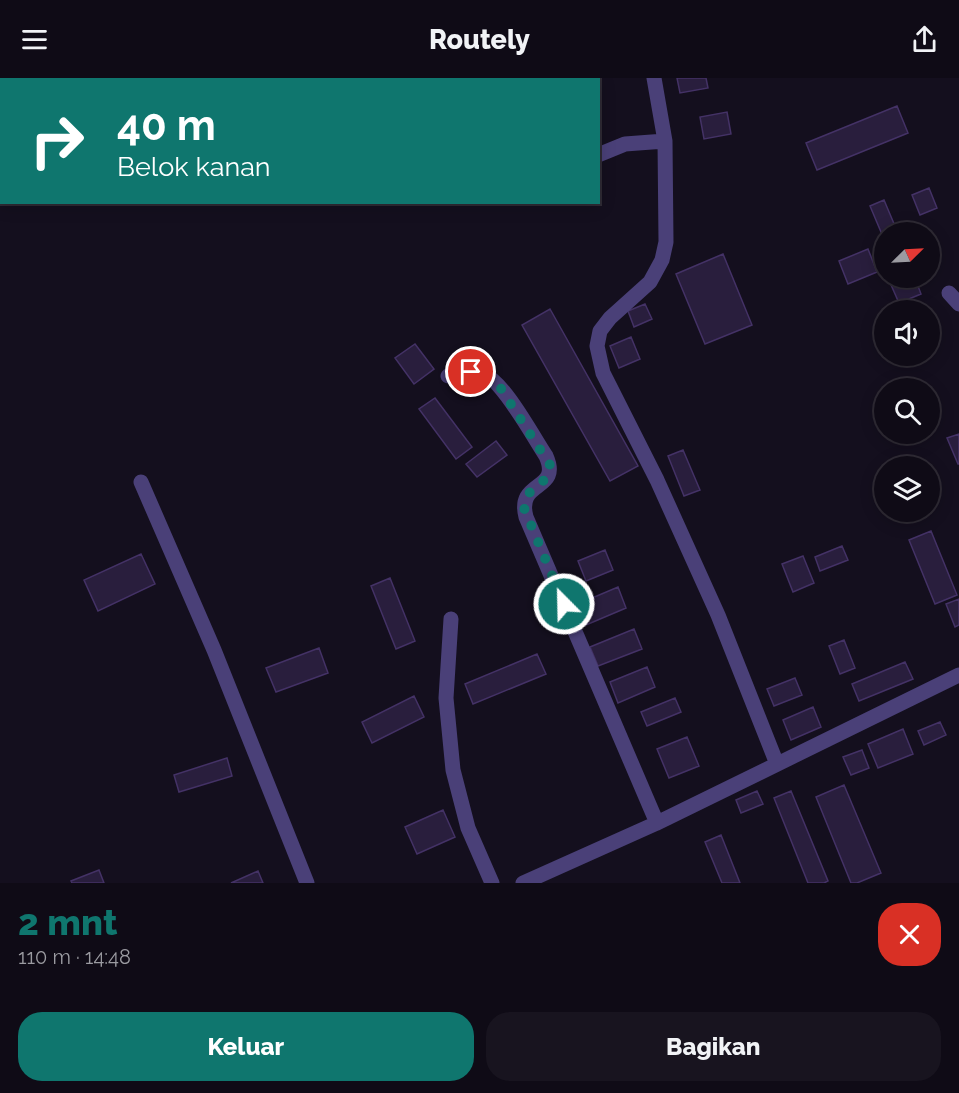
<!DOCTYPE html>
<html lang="id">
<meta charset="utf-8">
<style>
:root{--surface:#0f0b16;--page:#18141f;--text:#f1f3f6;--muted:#9b9ba1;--line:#2f2b35;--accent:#0f766e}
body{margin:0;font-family:Raleway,sans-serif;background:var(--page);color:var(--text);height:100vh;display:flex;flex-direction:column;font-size:22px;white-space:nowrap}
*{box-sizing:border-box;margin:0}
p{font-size:20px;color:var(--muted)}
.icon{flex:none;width:33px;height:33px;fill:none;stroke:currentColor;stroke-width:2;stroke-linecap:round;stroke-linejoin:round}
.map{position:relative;height:805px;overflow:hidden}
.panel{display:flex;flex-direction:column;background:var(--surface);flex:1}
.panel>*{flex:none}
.top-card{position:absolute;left:0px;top:0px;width:600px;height:126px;box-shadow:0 3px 15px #0003,0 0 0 2px var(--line);background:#0f766e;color:#fff;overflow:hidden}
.needle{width:39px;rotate:66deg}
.fabs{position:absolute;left:874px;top:144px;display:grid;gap:12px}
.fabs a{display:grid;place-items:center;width:66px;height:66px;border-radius:50%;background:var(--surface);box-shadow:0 3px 15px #0003,0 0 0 2px var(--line);font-size:30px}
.pin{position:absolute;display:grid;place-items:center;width:51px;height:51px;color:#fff;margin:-26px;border:3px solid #fff;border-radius:50%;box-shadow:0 2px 6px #0007}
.me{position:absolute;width:66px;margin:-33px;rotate:337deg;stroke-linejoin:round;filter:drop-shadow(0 0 4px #0008)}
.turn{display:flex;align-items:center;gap:21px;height:126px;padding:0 18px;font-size:27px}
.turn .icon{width:78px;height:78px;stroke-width:2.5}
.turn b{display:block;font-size:42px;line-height:51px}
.round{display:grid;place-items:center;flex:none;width:63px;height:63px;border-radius:24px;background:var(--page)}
.headline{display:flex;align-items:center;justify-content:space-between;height:102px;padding:0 18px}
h1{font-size:36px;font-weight:800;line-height:45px;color:var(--accent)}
.cta{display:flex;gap:12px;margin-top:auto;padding:12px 18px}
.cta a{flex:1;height:69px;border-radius:24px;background:var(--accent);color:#fff;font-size:24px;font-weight:800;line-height:69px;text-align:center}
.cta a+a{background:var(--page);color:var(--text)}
header{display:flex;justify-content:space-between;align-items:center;height:78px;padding:0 18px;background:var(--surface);font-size:27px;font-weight:800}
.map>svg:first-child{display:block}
.building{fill:#291e3d;stroke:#443266;stroke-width:1.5}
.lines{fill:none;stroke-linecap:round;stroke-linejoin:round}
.minor{stroke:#4a4078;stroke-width:15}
.route{stroke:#0f766e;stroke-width:10;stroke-dasharray:0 18}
</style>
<header><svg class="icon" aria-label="menu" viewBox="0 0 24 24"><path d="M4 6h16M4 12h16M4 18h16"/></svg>Routely<svg class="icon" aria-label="share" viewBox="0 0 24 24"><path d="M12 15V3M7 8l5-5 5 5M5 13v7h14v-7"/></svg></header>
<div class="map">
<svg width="959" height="805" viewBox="0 0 959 805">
<rect width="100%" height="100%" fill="#140f1e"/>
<path class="building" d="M677 0H706L708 10 680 15Z
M897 28 908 55 817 92 806 65Z
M727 34 731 56 704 61 700 39Z
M929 110 937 130 920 137 912 117Z
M884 122 895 148 881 154 870 128Z
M885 169V192L877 172Z
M868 171 877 194 848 206 839 183Z
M723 176 752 247 705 266 676 196Z
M888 200H915L921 216 899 225Z
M645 226 652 241 634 249 628 233Z
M550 231 638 388 610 403 522 247Z
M631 259 640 281 619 290 610 268Z
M415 266 434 291 414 306 395 280Z
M435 320 472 369 456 381 419 331Z
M959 356V386H958L947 360Z
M496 363 507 377 477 399 466 386Z
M683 372 700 412 684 418 668 378Z
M931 453 957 517 935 526 909 462Z
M842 468 848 482 820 493 815 479Z
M605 472 613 492 586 503 578 483Z
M141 476 155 506 98 533 84 502Z
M803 478 814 505 793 514 782 486Z
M390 500 415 563 396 571 371 508Z
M618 509 626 530 586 547 578 526Z
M959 521V547L955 549 946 526Z
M634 551 642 571 598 588 590 569Z
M844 562 855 590 840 596 829 568Z
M319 570 328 595 276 614 266 590Z
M537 576 546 596 473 626 465 606Z
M905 584 913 601 859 623 852 606Z
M647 589 655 609 618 625 610 604Z
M795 600 802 617 774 628 767 611Z
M414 618 424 639 372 665 362 644Z
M675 620 681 634 647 648 641 634Z
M813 629 821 649 791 662 783 642Z
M940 644 946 657 924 667 918 653Z
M903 651 913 676 878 690 868 666Z
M687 659 699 688 669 700 657 671Z
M862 672 869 690 851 697 843 679Z
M227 680 232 698 179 714 174 697Z
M844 707 881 795 857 805H851L816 719Z
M757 713 763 726 741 735 736 722Z
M791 713 828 803 824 805H808L774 720Z
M443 732 455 759 417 776 405 749Z
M721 757 740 805H722L705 764Z
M99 792 104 805H72L71 803Z
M258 793 263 805H231Z"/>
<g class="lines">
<path class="minor" d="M654 0 665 63 666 164 662 182 650 204 610 240 600 253 597 268 603 295 657 402 718 537 777 686
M4 2 6 0
M598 77 625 66 665 63
M949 215 959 226
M448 298C460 296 473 292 485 297 503 303 534 360 546 378 562 414 516 401 526 439L657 745
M141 404 214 572 307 805
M451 541 446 620 453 692 468 750 492 805
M523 805 657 745 959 597"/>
</g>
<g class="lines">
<path class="route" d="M471 294 486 297 498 306 550 387C549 410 523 408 524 430L564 526"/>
</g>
</svg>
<div class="fabs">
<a><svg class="needle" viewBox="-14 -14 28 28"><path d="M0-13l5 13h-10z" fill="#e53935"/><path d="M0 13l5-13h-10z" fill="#9b9ba1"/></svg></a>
<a><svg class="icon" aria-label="sound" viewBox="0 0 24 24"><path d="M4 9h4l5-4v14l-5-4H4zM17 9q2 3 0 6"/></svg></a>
<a><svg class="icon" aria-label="search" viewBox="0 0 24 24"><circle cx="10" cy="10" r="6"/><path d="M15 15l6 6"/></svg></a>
<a><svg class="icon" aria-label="layers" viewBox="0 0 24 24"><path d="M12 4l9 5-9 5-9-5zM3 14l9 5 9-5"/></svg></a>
</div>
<div class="pin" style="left:471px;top:294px;background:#d93025"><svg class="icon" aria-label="arrive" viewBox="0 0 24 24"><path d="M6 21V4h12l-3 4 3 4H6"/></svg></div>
<svg class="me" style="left:564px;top:526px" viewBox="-20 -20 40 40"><circle r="17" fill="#0f766e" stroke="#fff" stroke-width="3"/><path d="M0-11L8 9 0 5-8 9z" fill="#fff"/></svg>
<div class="top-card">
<div class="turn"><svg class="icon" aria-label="right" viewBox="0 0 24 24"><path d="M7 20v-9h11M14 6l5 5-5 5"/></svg><div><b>40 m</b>Belok kanan</div></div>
</div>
</div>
<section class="panel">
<div class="headline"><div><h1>2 mnt</h1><p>110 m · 14:48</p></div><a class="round" style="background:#d93025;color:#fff"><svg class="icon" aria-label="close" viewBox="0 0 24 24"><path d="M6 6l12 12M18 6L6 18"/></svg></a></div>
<div class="cta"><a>Keluar</a><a>Bagikan</a></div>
</section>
